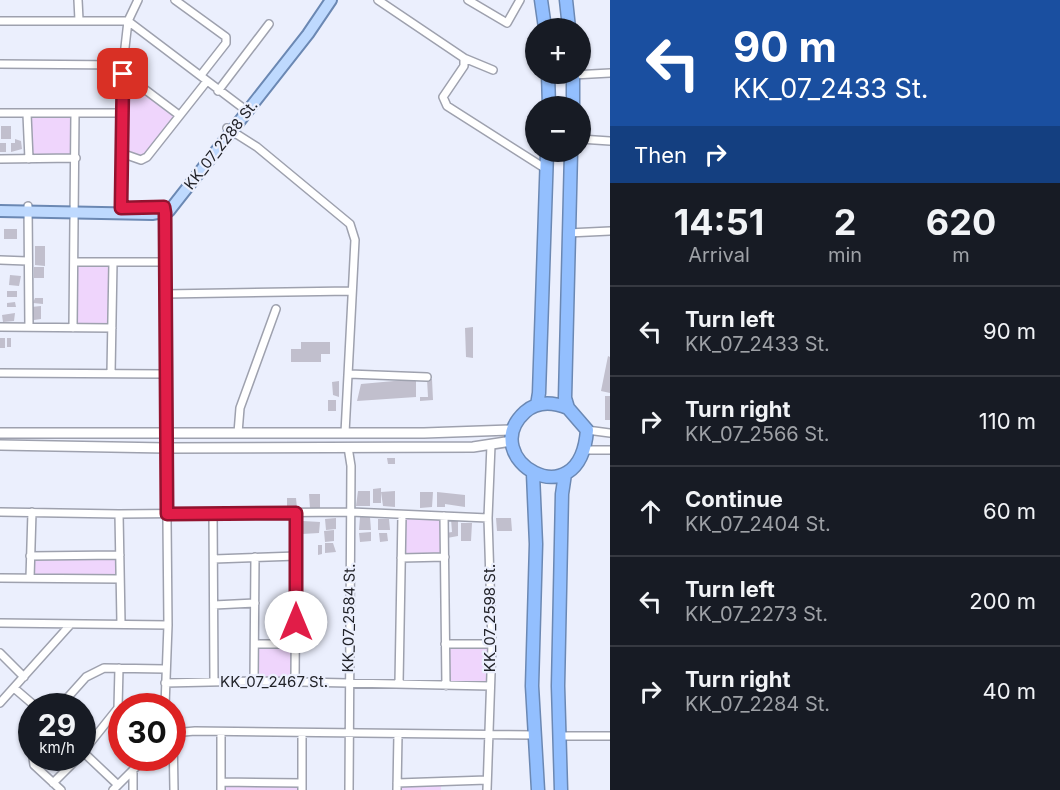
<!DOCTYPE html>
<meta charset="utf-8">
<style>
:root{--surface:#171b24;--page:#242831;--text:#f1f3f6;--muted:#9ea1a6;--line:#363941}
body{margin:0;font-family:Inter,sans-serif;background:var(--page);color:var(--text);height:100vh;display:flex;flex-direction:column;font-size:22px;white-space:nowrap}
*{box-sizing:border-box;margin:0}
p{font-size:20px;color:var(--muted)}
.icon{flex:none;width:33px;height:33px;fill:none;stroke:currentColor;stroke-width:2;stroke-linecap:round;stroke-linejoin:round}
.map{position:relative;flex:1;overflow:hidden}
.sheet{display:flex;flex-direction:column;background:var(--surface);width:450px}
.sheet>*{flex:none}
.hud{background:#1a4fa0;color:#fff;overflow:hidden}
.fabs{position:absolute;left:525px;top:18px;display:grid;gap:12px}
.fabs a{display:grid;place-items:center;width:66px;height:66px;border-radius:50%;background:var(--surface);box-shadow:0 2px 4px #0004;font-size:30px}
.speed{position:absolute;left:18px;top:693px;display:flex;gap:12px;font-size:30px;font-weight:700;text-align:center}
.speed>*{display:grid;place-content:center;width:78px;height:78px;border-radius:50%;background:var(--surface);box-shadow:0 2px 4px #0004;line-height:1}
.speed small{font-size:15px;font-weight:400}
.speed .limit{border:9px solid #d22;background:#fff;color:#111}
.pin{position:absolute;display:grid;place-items:center;width:51px;height:51px;color:#fff;margin:-26px;border-radius:12px;box-shadow:0 3px 9px #0006}
.me{position:absolute;width:66px;margin:-33px;rotate:0deg;stroke-linejoin:round;filter:drop-shadow(0 0 4px #0008)}
.turn{display:flex;align-items:center;gap:21px;height:126px;padding:0 24px;font-size:27px}
.turn .icon{width:78px;height:78px;stroke-width:2.5}
.turn b{display:block;font-size:42px;line-height:51px}
.then{display:flex;align-items:center;height:57px;padding:0 24px;background:#0003;gap:12px;font-size:22px}
.eta{display:flex;justify-content:space-evenly;align-items:center;height:102px;text-align:center}
.eta b{font-size:36px;font-weight:700;line-height:42px}
ul{padding:0;list-style:none}
li{display:flex;align-items:center;gap:18px;height:90px;padding:0 24px;border-top:2px solid var(--line)}
li div{flex:1}
li b{display:block;font-size:22px}
li em{font-style:normal}
main{display:flex;flex:1;min-height:0}
.map>svg:first-child{display:block}
.green{fill:#efd5fc}
.building{fill:#c1bfcd}
.lines{fill:none;stroke-linecap:round;stroke-linejoin:round}
.street-casing{stroke:#9ea1ae;stroke-width:10}
.secondary-casing{stroke:#9ea1ae;stroke-width:12}
.primary-casing{stroke:#6b88b3;stroke-width:14}
.highway-casing{stroke:#6b88b3;stroke-width:15}
.street{stroke:#fff;stroke-width:7}
.secondary{stroke:#fff;stroke-width:9}
.primary{stroke:#bed9fe;stroke-width:10}
.highway{stroke:#93bffe;stroke-width:12}
.route-casing{stroke:#92132f;stroke-width:15}
.route{stroke:#e11d48;stroke-width:10}
.labels{text-anchor:middle;stroke-width:4.5;stroke-linejoin:round;paint-order:stroke}
.street-label{font-size:15px;fill:#222329;stroke:#ebeffd}
</style>
<main>
<div class="map">
<svg width="610" height="790" viewBox="0 0 610 790">
<rect width="100%" height="100%" fill="#ebeffd"/>
<path class="green" d="M123 73 179 115 143 159 121 153Z
M75 113 76 158 29 159 27 114Z
M75 262H113L112 328H73Z
M402 515 444 516 445 557 401 558Z
M120 555V579L30 578V556Z
M256 644H296L295 682 255 681Z
M445 644 492 645 490 685 446 686Z
M221 782 302 783V790H221Z
M441 782V790H397V783Z"/>
<path class="building" d="M1 126H11V139H1Z
M15 139 21 141 22 149 11 152V143H15Z
M0 143H6V152H0Z
M4 229H17V239H4Z
M35 246H45V266L35 265Z
M34 267H44V278H34Z
M10 275 21 276 19 286 9 285Z
M7 291H17V297H7Z
M35 298H43V304L33 303Z
M15 302 16 307H7V303Z
M41 306V319L34 320 31 307Z
M15 313 14 321 3 322 2 315Z
M473 327V358L466 357 465 328Z
M0 338H5V348H0Z
M7 338H11V347H7Z
M301 342H330V354H321V362H291V349H301Z
M608 356 610 357V393L601 391Z
M416 379V397L357 401 361 384Z
M427 379H432L433 400 420 401V397H428Z
M339 381V397L333 395 332 382Z
M605 396H610V420H605Z
M328 400H336V411H328Z
M387 458H395V464H388Z
M381 488V503H373V489Z
M358 491H370V506H356Z
M395 491V507L383 506 381 492Z
M420 492H433L432 507 420 508Z
M437 492 465 495V507L445 504V507H437Z
M309 494H320V508H310Z
M287 498H296L297 508H287Z
M360 517H370L371 530H359Z
M336 518V529L326 530 325 519Z
M496 518H511L512 531H497Z
M378 519H389L390 530H378Z
M451 519H458V536L447 538 446 533 452 532Z
M303 521 320 522 319 533 302 534Z
M461 523H472L471 541H461Z
M334 530V541L325 542 324 531Z
M371 532V541L360 542 359 533Z
M379 533H387L388 541 380 542Z
M325 543H333L336 552 325 553Z
M318 545H322V554L318 555Z"/>
<g class="lines">
<g class="street-casing">
<path id="street" d="M78 0 79 20
M175 0 226 37V43L201 75
M378 0 464 58V66L443 97 447 106 546 169
M468 0 507 23 520 0
M0 21H128L247 111
M464 58 493 70
M0 64 123 65
M123 73 179 115
M573 75 610 73
M218 91 269 24
M0 113H121
M27 114 29 159
M227 128 257 147 350 224 355 240 345 433
M580 139 610 141
M121 153 141 160 147 157 207 81
M0 159 76 158
M28 206 29 327
M164 208 168 625 165 706
M121 213 123 65 128 21 138 0
M568 233 610 231
M0 260 27 261
M75 262H165
M165 294 351 291
M0 327 112 328
M73 328 75 113
M0 373 164 374
M111 373 113 262
M349 374 427 377
M587 430 610 433
M238 433 240 408 276 309
M348 447 351 466 349 790
M585 450H610
M0 512 119 514 351 512 488 518
M213 512 214 682
M119 514 121 623
M444 516 446 686
M30 556 120 555
M401 558 445 557
M214 559 297 556
M0 578 120 579
M30 578 32 512
M214 605 255 603
M0 623 168 625
M256 644H296
M445 644H492
M0 653 24 677
M254 681 255 557
M295 682 296 513
M165 683 254 681 490 686
M399 683 402 515
M14 688 35 706
M0 703 70 625
M60 706 86 677 104 668 165 669
M221 732V790
M172 733 195 731 534 735
M173 733 174 790
M559 736H610
M32 751 34 765 61 790
M82 751 118 785
M82 753 118 708 119 668
M133 770V790
M221 782 302 783
M53 783 78 758
M397 783 487 780
M113 790 145 758
M302 790V734
M397 790 398 734
M487 790 492 644 488 518 491 445"/>
</g>
<g class="secondary-casing">
<path id="secondary" d="M0 433H424L513 430
M0 445 166 448 473 447 512 441"/>
</g>
<g class="primary-casing">
<path id="primary" d="M0 211 152 214 169 211 308 34 331 0"/>
</g>
<g class="highway-casing">
<path id="highway" d="M541 0 545 28
M566 0 569 28
M548 74 549 106
M573 74V106
M537 405 539 393 547 152
M568 408C553 402 537 401 525 412 475 458 580 522 587 430L568 408 565 398 571 152
M533 474 536 544 532 686 538 790
M561 790 558 686 562 494 565 474"/>
</g>
<use href="#street" class="street"/>
<use href="#secondary" class="secondary"/>
<use href="#primary" class="primary"/>
<use href="#highway" class="highway"/>
</g>
<g class="lines">
<g class="route-casing">
<path id="route" d="M123 74 121 208 164 207 165 213 167 514 296 513V622"/>
</g>
<use href="#route" class="route"/>
</g>
<g class="labels">
<g class="street-label">
<text transform="translate(221 145) rotate(-52)" y="5">KK_07_2288 St.</text>
<text transform="translate(349 618) rotate(-89)" y="5">KK_07_2584 St.</text>
<text transform="translate(490 618) rotate(-90)" y="5">KK_07_2598 St.</text>
<text x="274" y="687">KK_07_2467 St.</text>
</g>
</g>
</svg>
<div class="fabs">
<a>+</a>
<a>−</a>
</div>
<div class="speed"><div>29<small>km/h</small></div><div class="limit">30</div></div>
<div class="pin" style="left:123px;top:74px;background:#d93025"><svg class="icon" aria-label="arrive" viewBox="0 0 24 24"><path d="M6 21V4h12l-3 4 3 4H6"/></svg></div>
<svg class="me" style="left:296px;top:622px" viewBox="-20 -20 40 40"><circle r="19" fill="#fff"/><path d="M0-13L10 11 0 6-10 11z" fill="#e11d48"/></svg>
</div>
<section class="sheet">
<div class="hud">
<div class="turn"><svg class="icon" aria-label="left" viewBox="0 0 24 24"><path d="M17 20v-9H6M10 6l-5 5 5 5"/></svg><div><b>90 m</b>KK_07_2433 St.</div></div>
<div class="then">Then<svg class="icon" aria-label="right" viewBox="0 0 24 24"><path d="M7 20v-9h11M14 6l5 5-5 5"/></svg></div>
</div>
<div class="eta">
<div><b>14:51</b><p>Arrival</p></div>
<div><b>2</b><p>min</p></div>
<div><b>620</b><p>m</p></div>
</div>
<ul>
<li><svg class="icon" aria-label="left" viewBox="0 0 24 24"><path d="M17 20v-9H6M10 6l-5 5 5 5"/></svg><div><b>Turn left</b><p>KK_07_2433 St.</p></div><em>90 m</em></li>
<li><svg class="icon" aria-label="right" viewBox="0 0 24 24"><path d="M7 20v-9h11M14 6l5 5-5 5"/></svg><div><b>Turn right</b><p>KK_07_2566 St.</p></div><em>110 m</em></li>
<li><svg class="icon" aria-label="ahead" viewBox="0 0 24 24"><path d="M12 20V5M6 11l6-6 6 6"/></svg><div><b>Continue</b><p>KK_07_2404 St.</p></div><em>60 m</em></li>
<li><svg class="icon" aria-label="left" viewBox="0 0 24 24"><path d="M17 20v-9H6M10 6l-5 5 5 5"/></svg><div><b>Turn left</b><p>KK_07_2273 St.</p></div><em>200 m</em></li>
<li><svg class="icon" aria-label="right" viewBox="0 0 24 24"><path d="M7 20v-9h11M14 6l5 5-5 5"/></svg><div><b>Turn right</b><p>KK_07_2284 St.</p></div><em>40 m</em></li>
</ul>
</section>
</main>
